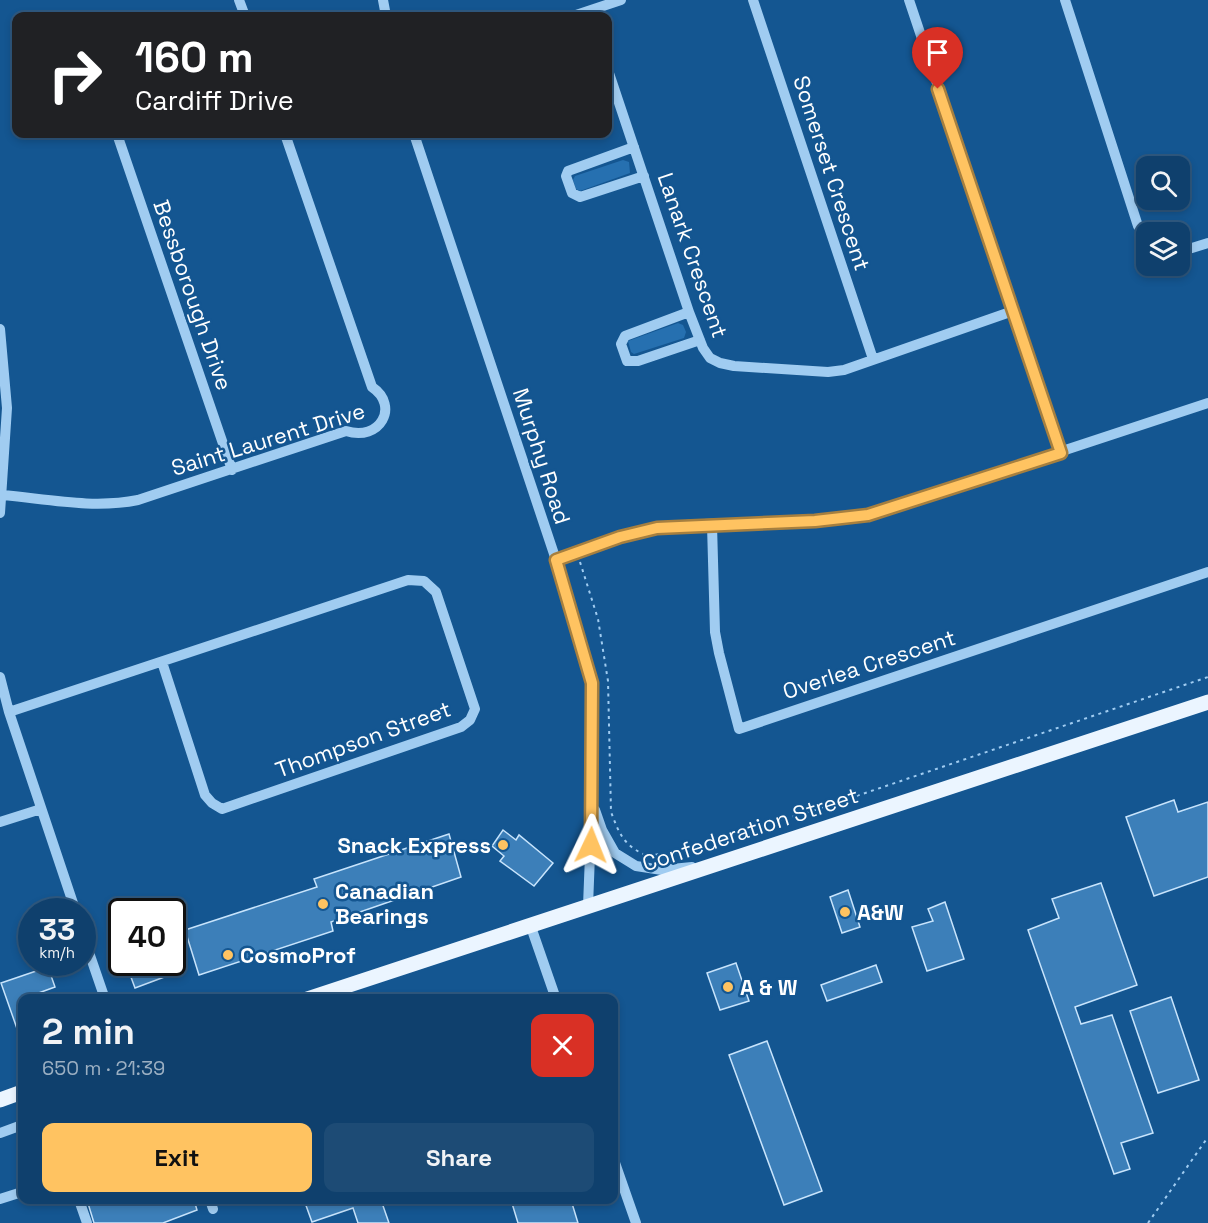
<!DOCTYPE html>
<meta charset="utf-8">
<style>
:root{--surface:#0f406d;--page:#1d4b75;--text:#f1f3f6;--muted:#9bafc2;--line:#2f5980;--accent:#ffc361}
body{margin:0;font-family:"Space Grotesk",sans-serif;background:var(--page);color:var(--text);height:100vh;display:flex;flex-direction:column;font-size:22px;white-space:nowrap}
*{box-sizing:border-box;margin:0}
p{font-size:20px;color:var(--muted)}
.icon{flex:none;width:33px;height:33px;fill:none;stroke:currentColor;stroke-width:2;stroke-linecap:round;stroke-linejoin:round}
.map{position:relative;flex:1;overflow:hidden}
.panel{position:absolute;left:18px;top:994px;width:600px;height:210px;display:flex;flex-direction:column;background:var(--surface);border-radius:12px;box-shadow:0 3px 9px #0003,0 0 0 2px var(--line)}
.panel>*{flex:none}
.top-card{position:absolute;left:12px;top:12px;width:600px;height:126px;border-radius:12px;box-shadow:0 3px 9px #0003,0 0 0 2px var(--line);background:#202124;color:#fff;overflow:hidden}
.controls{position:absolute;left:1136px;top:156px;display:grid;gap:12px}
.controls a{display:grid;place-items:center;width:54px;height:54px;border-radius:12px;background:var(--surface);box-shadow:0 3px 9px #0003,0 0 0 2px var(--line);font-size:30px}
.speed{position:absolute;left:18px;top:898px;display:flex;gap:12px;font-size:30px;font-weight:700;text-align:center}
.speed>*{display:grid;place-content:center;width:78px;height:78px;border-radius:50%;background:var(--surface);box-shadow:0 3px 9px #0003,0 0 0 2px var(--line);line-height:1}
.speed small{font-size:15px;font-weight:400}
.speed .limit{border:3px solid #111;border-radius:9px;background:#fff;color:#111}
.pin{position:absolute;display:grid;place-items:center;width:51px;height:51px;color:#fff;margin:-62px -26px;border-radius:50% 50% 50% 0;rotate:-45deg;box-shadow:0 0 6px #0007}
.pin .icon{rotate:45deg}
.me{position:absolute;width:66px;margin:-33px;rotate:2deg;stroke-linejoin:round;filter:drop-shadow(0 0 4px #0008)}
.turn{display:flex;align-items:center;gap:21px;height:126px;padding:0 24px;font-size:27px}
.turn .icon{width:78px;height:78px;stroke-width:2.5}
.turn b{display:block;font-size:42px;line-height:51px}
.round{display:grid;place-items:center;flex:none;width:63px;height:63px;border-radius:12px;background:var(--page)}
.headline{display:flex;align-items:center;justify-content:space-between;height:102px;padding:0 24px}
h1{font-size:36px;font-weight:700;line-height:45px}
.action{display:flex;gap:12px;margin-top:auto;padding:12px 24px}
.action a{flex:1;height:69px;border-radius:12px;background:var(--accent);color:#111;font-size:24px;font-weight:700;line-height:69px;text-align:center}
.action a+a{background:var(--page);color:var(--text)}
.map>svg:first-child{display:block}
.green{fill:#2670b0}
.building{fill:#3c7fb9;stroke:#c8e4fc;stroke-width:1.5}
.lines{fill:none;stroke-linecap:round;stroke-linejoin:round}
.path{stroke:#a0ccf1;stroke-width:2;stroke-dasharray:3 4.5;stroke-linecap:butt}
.minor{stroke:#a0ccf1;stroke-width:10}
.major{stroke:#ebf5ff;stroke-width:15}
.route-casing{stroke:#a67f3f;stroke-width:15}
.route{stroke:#ffc361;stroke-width:10}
.poi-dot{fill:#ffc361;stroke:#145691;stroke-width:2}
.labels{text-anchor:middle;stroke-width:5;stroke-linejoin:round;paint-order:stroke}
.street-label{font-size:22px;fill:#fff;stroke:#145691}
.poi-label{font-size:22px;font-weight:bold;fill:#fff;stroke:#145691;text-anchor:start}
</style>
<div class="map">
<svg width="1208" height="1223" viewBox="0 0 1208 1223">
<rect width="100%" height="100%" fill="#145691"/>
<path class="green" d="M623 160 629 162 630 173 580 191 576 189 573 180 575 176Z
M678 323 683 325 686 332 684 338 634 354 631 352 628 341Z"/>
<path class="building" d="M1174 800 1178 812 1208 802V877L1154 896 1126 817Z
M503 830 516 840 519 835 553 863 534 886 500 861 504 856 492 846Z
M449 834 461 877 331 922 333 931 199 975 185 930 317 887 314 879Z
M1101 883 1137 985 1075 1007 1081 1024 1112 1015 1153 1133 1121 1143 1130 1169 1114 1174 1028 930 1059 918 1052 899Z
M848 890 860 927 842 933 830 897Z
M945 902 964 959 927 971 912 927 933 921 928 909Z
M147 963H162L167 976 135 988 128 969Z
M736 963 749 1001 720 1010 707 973Z
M876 965 882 982 827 1001 821 985Z
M48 967 55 987 22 999V1040H21L1 983Z
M1171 997 1199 1080 1158 1093 1130 1011Z
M767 1041 822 1191 784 1205 729 1055Z
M87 1200H117L119 1203 127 1200H194L197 1210 163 1223H94Z
M304 1200H381L389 1223H358L353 1208 312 1222Z
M511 1200H571L578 1223H518Z"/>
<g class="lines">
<path class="path" d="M580 562 598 619 608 681 611 812C619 833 623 844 643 854
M648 856 672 852 815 810 1208 677
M1148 1223 1208 1137"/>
<path class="minor" d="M239 0 245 16
M383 0 386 16
M753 0 873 359
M909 0 1061 453
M1065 0 1138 226 1146 236
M573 16 621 0
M608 70 689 312 703 348 710 358 720 363 734 366 828 372 844 370 1013 311
M117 134 232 470
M414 134 556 560 592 683V804L588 906
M634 147 568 171 566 176 572 193 580 197 644 176
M1179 252 1208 243
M689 312 625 336 621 344 627 361H638L700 340
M0 329 7 408 0 513
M2 495C47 499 93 509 138 500L346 431C380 442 400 406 372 387L285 134
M712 525 715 632 719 653 739 729 1208 572
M556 560C594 547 631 531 671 526 736 520 803 528 868 515L1208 403
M0 677 9 712 76 912
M9 712 408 580 424 581 436 592 475 709 470 720 461 727 222 809 212 803 205 795 162 662
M595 810 602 830 615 853 636 866 662 870 692 867
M0 822 41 809
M531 927 556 999
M82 932 105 999
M0 1133 22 1125
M614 1160 636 1223
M0 1199 22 1192
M79 1200 87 1223
M210 1200 213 1209"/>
<path class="major" d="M307 999 1208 702
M0 1100 22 1092"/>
</g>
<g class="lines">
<g class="route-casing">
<path id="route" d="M591 845 592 683 556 560 620 537 657 528 815 521 868 515 1061 453 938 89"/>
</g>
<use href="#route" class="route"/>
</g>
<g class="poi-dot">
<circle cx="503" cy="845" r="6"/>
<circle cx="323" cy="904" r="6"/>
<circle cx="845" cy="912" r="6"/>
<circle cx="228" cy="955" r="6"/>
<circle cx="728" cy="987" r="6"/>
</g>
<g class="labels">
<g class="street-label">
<text transform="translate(832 173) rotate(72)" y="8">Somerset Crescent</text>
<text transform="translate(693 255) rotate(71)" y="8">Lanark Crescent</text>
<text transform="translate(193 295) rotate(71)" y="8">Bessborough Drive</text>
<text transform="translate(268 439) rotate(-17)" y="8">Saint Laurent Drive</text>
<text transform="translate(542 456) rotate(72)" y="8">Murphy Road</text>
<text transform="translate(869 664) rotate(-18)" y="8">Overlea Crescent</text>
<text transform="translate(363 739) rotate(-20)" y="8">Thompson Street</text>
<text transform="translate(750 829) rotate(-18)" y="8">Confederation Street</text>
</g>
<g class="poi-label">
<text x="491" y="853" text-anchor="end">Snack Express</text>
<text x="335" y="899">Canadian<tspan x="335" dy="25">Bearings</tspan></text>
<text x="857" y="920">A&amp;W</text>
<text x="240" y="963">CosmoProf</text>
<text x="740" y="995">A &amp; W</text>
</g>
</g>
</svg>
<div class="controls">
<a><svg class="icon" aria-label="search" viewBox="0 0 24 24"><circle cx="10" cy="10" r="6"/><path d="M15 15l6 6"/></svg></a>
<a><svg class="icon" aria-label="layers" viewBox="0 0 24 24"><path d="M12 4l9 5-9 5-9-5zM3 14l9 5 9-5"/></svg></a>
</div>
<div class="speed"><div>33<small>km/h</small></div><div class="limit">40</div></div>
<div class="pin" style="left:938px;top:89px;background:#d93025"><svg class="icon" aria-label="arrive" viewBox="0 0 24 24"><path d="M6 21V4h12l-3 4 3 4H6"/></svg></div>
<svg class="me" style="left:591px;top:845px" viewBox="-20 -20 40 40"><path d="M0-17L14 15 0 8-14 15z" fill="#ffc361" stroke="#fff" stroke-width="4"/></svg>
<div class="top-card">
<div class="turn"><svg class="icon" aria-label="right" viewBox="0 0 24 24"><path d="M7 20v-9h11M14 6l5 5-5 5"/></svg><div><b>160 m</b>Cardiff Drive</div></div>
</div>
<section class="panel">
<div class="headline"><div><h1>2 min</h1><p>650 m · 21:39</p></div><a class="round" style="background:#d93025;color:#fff"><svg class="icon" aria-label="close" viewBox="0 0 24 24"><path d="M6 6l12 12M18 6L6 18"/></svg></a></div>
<div class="action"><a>Exit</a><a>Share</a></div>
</section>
</div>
